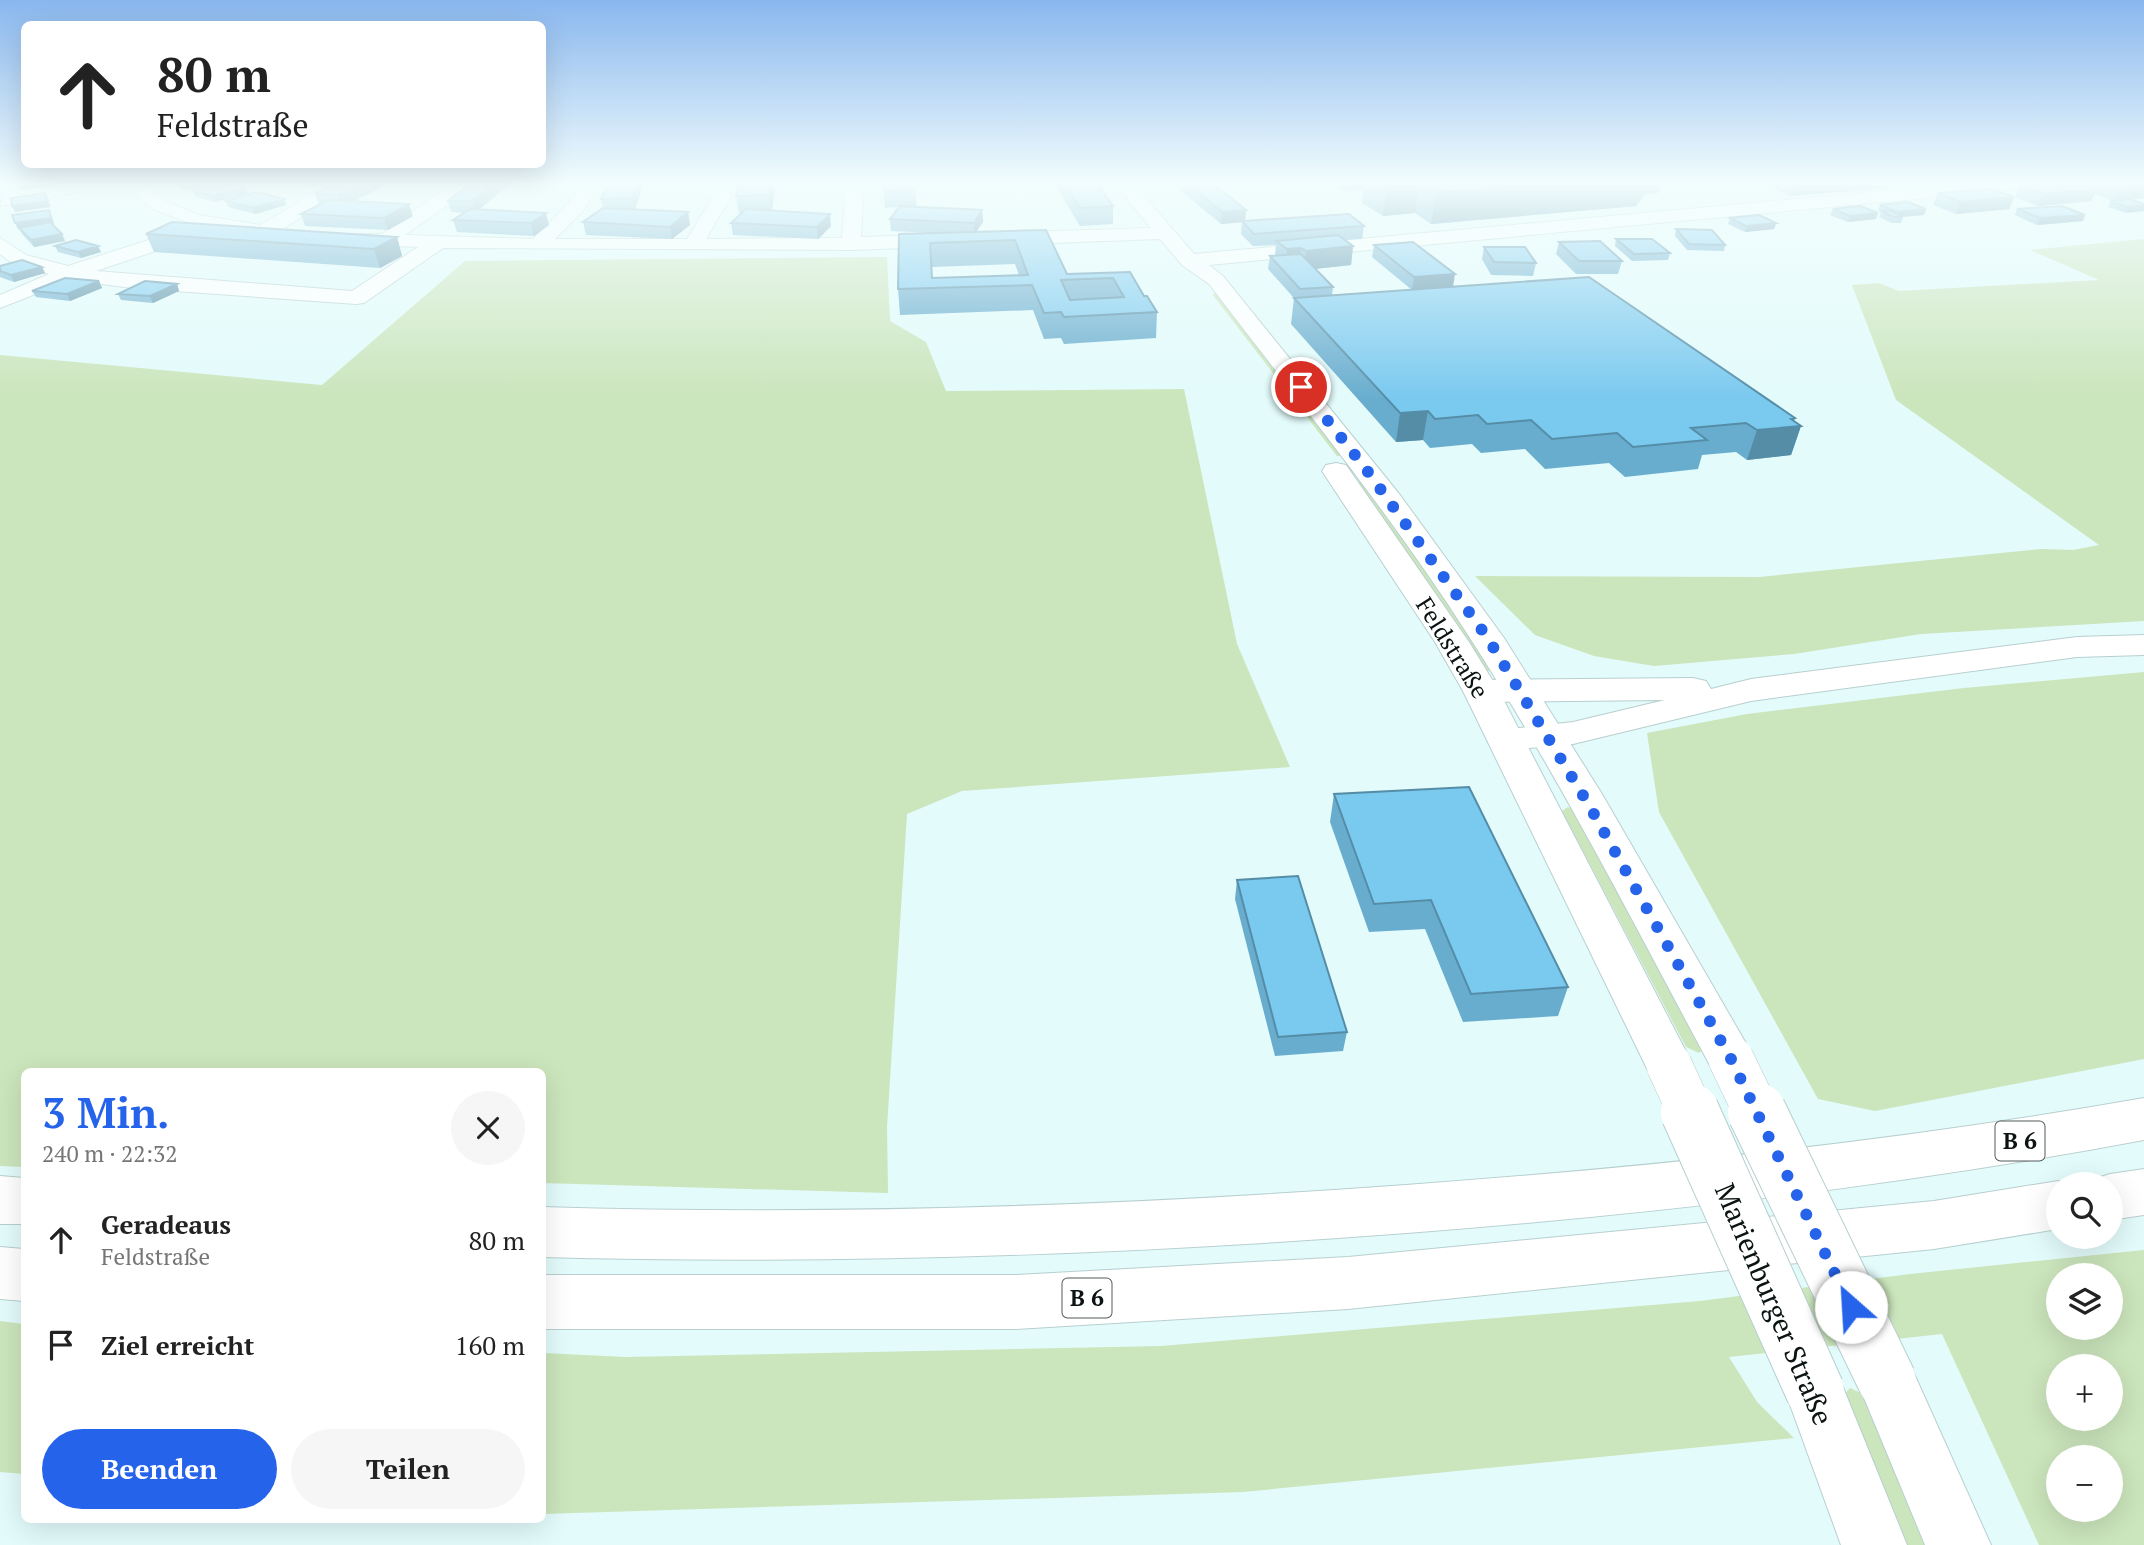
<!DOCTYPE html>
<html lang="de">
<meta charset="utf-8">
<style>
:root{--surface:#fff;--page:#f6f6f6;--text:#222;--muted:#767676;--accent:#2563eb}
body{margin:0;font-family:"PT Serif",serif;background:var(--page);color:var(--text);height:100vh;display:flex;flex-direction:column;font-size:26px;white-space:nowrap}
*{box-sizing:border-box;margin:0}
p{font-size:23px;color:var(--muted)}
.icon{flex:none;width:38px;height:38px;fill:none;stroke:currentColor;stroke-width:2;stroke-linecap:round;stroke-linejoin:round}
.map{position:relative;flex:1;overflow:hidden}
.sheet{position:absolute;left:21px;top:1068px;width:525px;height:455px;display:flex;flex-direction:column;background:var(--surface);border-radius:10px;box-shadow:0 7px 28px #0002}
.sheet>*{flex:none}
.guide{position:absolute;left:21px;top:21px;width:525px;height:147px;border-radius:10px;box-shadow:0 7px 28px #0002;background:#fff;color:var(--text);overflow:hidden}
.tools{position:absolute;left:2046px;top:1172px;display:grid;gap:14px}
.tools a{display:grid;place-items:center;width:77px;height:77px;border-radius:50%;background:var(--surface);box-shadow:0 7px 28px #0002;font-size:35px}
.pin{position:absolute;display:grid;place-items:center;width:60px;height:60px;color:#fff;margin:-30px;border:4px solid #fff;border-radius:50%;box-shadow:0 2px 7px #0007}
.me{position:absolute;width:77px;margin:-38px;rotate:334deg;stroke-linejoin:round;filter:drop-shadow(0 0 5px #0008)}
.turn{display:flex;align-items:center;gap:24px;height:147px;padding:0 21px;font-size:32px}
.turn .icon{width:91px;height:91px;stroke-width:2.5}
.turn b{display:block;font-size:49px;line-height:60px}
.round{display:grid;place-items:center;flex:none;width:74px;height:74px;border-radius:37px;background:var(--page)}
.head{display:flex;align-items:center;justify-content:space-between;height:119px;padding:0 21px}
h1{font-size:42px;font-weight:700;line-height:52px;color:var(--accent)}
.button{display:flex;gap:14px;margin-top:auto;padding:14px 21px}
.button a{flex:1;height:80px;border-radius:42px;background:var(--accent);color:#fff;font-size:28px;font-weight:700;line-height:80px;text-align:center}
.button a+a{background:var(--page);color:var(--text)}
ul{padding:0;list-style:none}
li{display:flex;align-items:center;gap:21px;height:105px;padding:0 21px}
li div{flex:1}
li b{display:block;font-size:26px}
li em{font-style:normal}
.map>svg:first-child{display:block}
.green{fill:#cbe5bc;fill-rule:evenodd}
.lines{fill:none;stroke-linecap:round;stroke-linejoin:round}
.minor-casing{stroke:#b8cfcf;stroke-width:2}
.highway-casing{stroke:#b8cfcf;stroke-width:2}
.minor{fill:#fff;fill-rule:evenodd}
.highway{fill:#fff;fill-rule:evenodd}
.minor-bridge-far1-casing{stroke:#b8cfcf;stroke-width:46;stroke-linecap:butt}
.minor-bridge-casing{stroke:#b8cfcf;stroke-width:60;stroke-linecap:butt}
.minor-bridge-far1{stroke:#fff;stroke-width:45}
.minor-bridge{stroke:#fff;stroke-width:58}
.wall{fill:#69adce;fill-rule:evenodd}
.shaded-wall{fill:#558da7}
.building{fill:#7ac9ef;stroke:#558da7;stroke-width:2;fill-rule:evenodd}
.route{stroke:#2563eb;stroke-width:12;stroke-dasharray:0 21.6}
.labels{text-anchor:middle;stroke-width:5;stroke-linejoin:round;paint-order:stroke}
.shield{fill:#fff;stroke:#545a5a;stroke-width:2}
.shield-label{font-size:23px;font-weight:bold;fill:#0b1313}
.street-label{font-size:24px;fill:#0b1313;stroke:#fff}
.near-street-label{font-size:28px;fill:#0b1313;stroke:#fff}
</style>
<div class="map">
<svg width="2144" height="1545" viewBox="0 0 2144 1545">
<rect width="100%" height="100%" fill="#e3fbfb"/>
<path class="green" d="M2144 239V621L1921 634 1794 654 1654 666 1594 656 1535 635 1475 576 1759 577 2041 549 2073 550 2099 545 1896 400 1852 285 1879 283 1899 291 2099 280 2030 250Z
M887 257 890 321 926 342 946 391 1184 389 1237 644 1290 767 962 791 907 814 887 1127 888 1193 543 1183 542 1071H24V1167L0 1166V355L322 385 465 261Z
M1212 294H1219L1345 455 1337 456Z
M1359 482 1365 483 1435 583 1491 670 1487 672 1356 484Z
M2144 672V1059L1875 1111 1818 1099 1659 812 1647 733 1747 714 1964 688Z
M1568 807 1578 811 1706 1046 1699 1053 1686 1047 1562 811Z
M2144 1250V1545H2039L1942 1334 1729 1357 1757 1402 1794 1438 1243 1492 543 1514V1353L625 1357 1161 1346 1700 1301 1910 1274ZM2058 1276H2110V1328H2058ZM2058 1367H2110V1419H2058ZM2058 1458H2110V1510H2058Z
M0 1321 24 1324V1474L0 1472Z
M1850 1388 1865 1395 1932 1545H1905L1842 1397Z"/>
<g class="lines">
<g class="minor-casing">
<path id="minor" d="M70 182H115L106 187 0 206 3 193Z
M120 182H140L165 201 199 215 260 225 333 182H355L274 235 263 237 211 229 209 233 96 271 352 291 418 247 344 244 334 238 337 234H382L454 182H473L458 198 405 235 533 239 568 204 584 182H602L582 212 555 239H687L712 198 717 182H735L730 198 706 239 842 238 846 182H864L861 237 1151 228 1113 182H1132L1194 254 1983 182H2053L2044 187 1209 265 1223 276 1400 495 1504 638 1602 794 1755 1059 1748 1073 1731 1078 1714 1073C1635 926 1560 778 1470 638 1391 514 1298 401 1209 284L1182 265 1160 239 851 250 443 248 364 303 356 304 132 288 71 280 0 308V295L49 274 12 263 0 254V238L26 255 68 266 195 225 153 209Z
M1336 463 1346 465 1469 642 1499 691 1693 1065 1686 1079 1669 1085 1652 1079 1463 691 1435 642 1322 471 1326 465Z
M1887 1351 1908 1360 1991 1545H1925L1857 1381 1866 1360Z
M1815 1361 1836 1370 1907 1545H1841L1785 1391 1794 1370Z"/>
</g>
<g class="highway-casing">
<path id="highway" d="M2144 635V655L2077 657 1751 701 1573 744 1507 750 1494 747 1488 739 1494 731 1573 722 1665 700 1481 702 1468 699 1463 691 1468 683 1481 680 1693 678 1706 681 1711 689 1751 679 2077 637Z
M2144 1098V1140C1900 1186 1654 1214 1407 1233 1119 1255 831 1265 542 1257V1207C831 1216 1118 1206 1406 1185 1654 1167 1900 1141 2144 1098Z
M2144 1169V1215L2110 1220V1185H2089L2091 1180 2110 1174Z
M0 1176 24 1178V1224H0Z
M2058 1181 2068 1185H2058V1229L1934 1249 1348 1309 1016 1329H542V1275H1016L1348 1257 1934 1201Z
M0 1247 24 1249V1301L0 1299Z"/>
</g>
<use href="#minor" class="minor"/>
<use href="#highway" class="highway"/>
<g class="minor-bridge-far1-casing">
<path id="minor-bridge-far1" d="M1731 1059 1757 1113
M1669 1065 1691 1113"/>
</g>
<g class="minor-bridge-casing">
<path id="minor-bridge" d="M1690 1112 1815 1391
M1757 1112 1887 1381"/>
</g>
<use href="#minor-bridge-far1" class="minor-bridge-far1"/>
<use href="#minor-bridge" class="minor-bridge"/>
</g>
<path class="wall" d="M173 182H228L246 188 248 194 214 202 195 196 192 190 211 185 183 190Z
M302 182H330L323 187H303Z
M340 182H392L352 202 413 216 388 230 305 226 301 214 319 205 315 194Z
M471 182H512L478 210 549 225 534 236 457 232 453 220 465 213 451 212 448 201Z
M645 182 634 210 688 212 690 225 672 239 586 235 583 222 603 208 601 199Z
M776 182 772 211 831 226 818 239 733 235 731 223 742 213 739 214 736 196Z
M883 182H914L917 207 982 210 983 222 976 232 1046 230 1067 274 1130 272 1144 296 1157 312 1156 338 1064 344 1061 338 1044 339 1033 310 900 315 898 289 935 233 891 231 890 219 899 207 885 208ZM1015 264 1019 275 932 278V267Z
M1053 182H1096L1113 206V224L1080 226Z
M1170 182H1211L1246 210 1245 221 1364 226 1362 239 1344 240 1353 246 1351 265 1315 269 1333 287 1332 295 1412 290 1372 257 1374 245 1453 287 1794 421 1801 426 1791 455 1747 460 1736 452 1702 455 1698 469 1625 477 1609 463 1545 469 1525 449 1481 453 1472 444 1430 448 1423 440 1396 442 1291 324 1294 298 1268 269 1270 256 1275 255 1276 245 1253 246 1241 234 1242 222 1221 224Z
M1330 182H1661L1658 193 1645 194 1636 206 1431 224 1415 213 1383 216 1362 203 1363 189 1343 191Z
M1767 182H1928L1888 186 1887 188 1791 196 1766 186Z
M2094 182H2144V198L2130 200 2144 204 2126 213 2108 207 2110 201H2113L2094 194 2091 201 2038 206 2015 197 2020 186 2091 188Z
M1938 193 2014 197 2009 209 1956 214 1933 205Z
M284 199 286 205 255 214 228 207 226 201Z
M1880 205 1926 209 1924 215 1903 217 1901 223H1892L1879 217 1881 212 1878 211Z
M1833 209 1876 219 1848 222 1830 215Z
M2017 209 2085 215 2083 221 2037 225 2015 215Z
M52 216 54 224H52L62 234 65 241 34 247 22 234 19 229H18Z
M1730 218 1776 223 1774 229 1745 232 1728 224Z
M1676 229 1725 245 1724 251 1687 250 1675 236Z
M146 234 397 237 402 256 380 268 154 252Z
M1616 239 1670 253 1668 260 1632 261 1615 246Z
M1559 242 1622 261 1618 274H1576L1556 254Z
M55 246 101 252 81 258 58 252Z
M1484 247 1536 263 1533 276 1491 275 1482 259Z
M0 266 42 267 45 273 14 282 0 277Z
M99 281 102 288 70 301 36 297 32 291Z
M177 284 179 291 153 303 121 300 118 294Z
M1334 794 1568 987 1558 1016 1463 1022 1425 929 1369 932 1330 822Z
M1237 880 1347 1032 1343 1051 1275 1056 1235 899Z"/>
<path class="shaded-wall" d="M18 182H68L22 190Z
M193 182H223L224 183 183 190 181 184Z
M322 182H330L323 187Z
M364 182H392L341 207 337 195Z
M495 182H512L475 213 472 201Z
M638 182H645L634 210 632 198Z
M771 182H776L771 212 769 195Z
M1344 182H1364L1363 189 1343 191Z
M1563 182H1661L1658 193 1645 194 1636 206 1431 224 1436 193Z
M1796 182H1928L1888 186 1887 188 1791 196Z
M1419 183 1415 213 1383 216 1387 186Z
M2144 187V198L2113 201 2119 189Z
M246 188 248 194 214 202 212 196Z
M2096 190 2091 201 2038 206 2044 194Z
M45 193 51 207 15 212 12 206Z
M2014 197 2009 209 1956 214 1960 202Z
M284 199 286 205 255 214 252 208Z
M409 204 413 216 388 230 384 218Z
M2144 206V211L2126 213 2128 207Z
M1926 209 1924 215 1896 217 1898 212Z
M49 210 54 224 18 229 15 223Z
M982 210 983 222 974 235V223Z
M1246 210 1245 222 1221 224 1222 212Z
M688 212 690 225 672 239 670 227Z
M546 213 549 225 534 236 531 223Z
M1878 213 1876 219 1848 222 1850 216Z
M830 214 831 226 818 239 817 227Z
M2085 215 2083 221 2037 225 2040 218Z
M1776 223 1774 229 1745 232 1746 226Z
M62 234 65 241 34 247 31 240Z
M397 237 402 256 380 268 374 249Z
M98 246 101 252 81 258 78 252Z
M1353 246 1351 265 1304 270 1306 251Z
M1301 248 1299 267 1285 268 1287 249Z
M42 267 45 273 14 282 11 275Z
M1455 274 1453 287 1412 290 1414 277Z
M99 281 102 288 70 301 67 294Z
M177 284 179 291 153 303 150 296Z
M1428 411 1423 440 1396 442 1400 413Z
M1795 418 1792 427 1801 426 1791 455 1747 460 1757 430Z"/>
<path class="building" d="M178 182H193L181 184Z
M225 182H228L246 188 212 196 192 190Z
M340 182H364L337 195 315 194Z
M471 182H495L472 201H448Z
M609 182H638L632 198 601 199Z
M740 182H771L769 195 736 196Z
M883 182H914L915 189 884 191Z
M1064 182H1096L1113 206 1080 208Z
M1185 182H1211L1246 210 1222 212Z
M1381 182H1563L1436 193 1419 183 1387 186Z
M2059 182H2075L2096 190 2044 194 2020 186Z
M2097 182H2144V187L2119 189Z
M1991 189 2014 197 1960 202 1938 193Z
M257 192 284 199 252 208 226 201Z
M45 193 48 201 12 206 11 198Z
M2129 199 2144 204V206L2128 207 2110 201Z
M328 200 409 204 384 218 301 214Z
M1908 202 1926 209 1898 212 1880 205Z
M900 206 982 210 974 223 890 219Z
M1860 206 1878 213 1850 216 1833 209Z
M2062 206 2085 215 2040 218 2017 209Z
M603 208 688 212 670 227 583 222Z
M470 209 546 213 531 223 453 220Z
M746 209 830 214 817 227 731 223Z
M49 210 51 218 15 223 12 215Z
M1881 211H1891L1903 217H1894Z
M1349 214 1364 226 1254 234 1242 221Z
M1759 215 1776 223 1746 226 1730 218Z
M50 222 62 234 31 240 19 228Z
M172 222 397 237 374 249 146 234Z
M1676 229 1712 230 1725 245 1689 244Z
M1046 230 1067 274 1130 272 1144 296H1147L1157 312 1064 317 1061 312 1044 313 1032 285 898 289 899 234ZM1015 240 1028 275 932 278 930 243ZM1113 278 1124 297 1070 300 1061 280Z
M1338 235 1353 246 1306 251 1301 248 1287 249 1276 241Z
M1616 239H1652L1670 253 1634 254Z
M76 240 98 246 78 252 55 246Z
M1600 241 1622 261H1579L1559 242Z
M1413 242 1455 274 1414 277 1374 245Z
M1484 247H1525L1536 263 1494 262Z
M1301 254 1333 287 1300 289 1270 256Z
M22 260 42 267 11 275 0 271V266Z
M1589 277 1795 418 1791 419 1801 426 1757 430 1746 423 1691 428 1707 440 1633 447 1617 433 1552 439 1531 420 1487 424 1478 415 1435 419 1428 411 1400 413 1294 298Z
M65 278 99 281 67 294 32 291Z
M145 281 177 284 150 296 118 294Z
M1469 787 1568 987 1471 994 1431 900 1374 904 1334 794Z
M1298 876 1347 1032 1278 1037 1237 880Z"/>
<linearGradient id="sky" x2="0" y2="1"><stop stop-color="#89b7ee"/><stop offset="0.46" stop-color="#f2fdfd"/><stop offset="1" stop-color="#f2fdfd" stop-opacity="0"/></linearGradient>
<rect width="2144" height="399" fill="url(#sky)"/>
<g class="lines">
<path class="route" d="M1301 387 1363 465 1487 637 1590 807 1731 1059 1851 1307"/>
</g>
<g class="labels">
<g class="shield">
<rect x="1995.5" y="1121.5" width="49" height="39" rx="5"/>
<rect x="1062.5" y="1278.5" width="49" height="39" rx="5"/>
</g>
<g class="shield-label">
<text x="2020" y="1149">B 6</text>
<text x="1087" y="1306">B 6</text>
</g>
<g class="street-label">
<text transform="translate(1452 648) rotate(58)" y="8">Feldstraße</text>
</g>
<g class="near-street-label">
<text transform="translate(1774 1304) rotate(67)" y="10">Marienburger Straße</text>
</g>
</g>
</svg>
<div class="tools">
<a><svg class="icon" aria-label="search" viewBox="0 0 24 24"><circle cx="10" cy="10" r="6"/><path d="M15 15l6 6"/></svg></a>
<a><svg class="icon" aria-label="layers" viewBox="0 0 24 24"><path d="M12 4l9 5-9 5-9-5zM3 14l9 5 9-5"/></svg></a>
<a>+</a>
<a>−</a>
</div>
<div class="pin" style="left:1301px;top:387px;background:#d93025"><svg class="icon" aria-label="arrive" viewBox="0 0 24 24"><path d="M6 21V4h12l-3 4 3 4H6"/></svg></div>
<svg class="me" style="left:1851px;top:1307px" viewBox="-20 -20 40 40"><circle r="19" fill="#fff"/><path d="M0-13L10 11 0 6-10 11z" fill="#2563eb"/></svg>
<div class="guide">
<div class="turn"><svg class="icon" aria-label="ahead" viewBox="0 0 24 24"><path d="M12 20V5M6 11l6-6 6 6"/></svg><div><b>80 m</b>Feldstraße</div></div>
</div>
<section class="sheet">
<div class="head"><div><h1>3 Min.</h1><p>240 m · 22:32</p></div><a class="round"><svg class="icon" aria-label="close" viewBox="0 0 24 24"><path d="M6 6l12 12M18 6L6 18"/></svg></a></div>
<ul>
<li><svg class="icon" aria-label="ahead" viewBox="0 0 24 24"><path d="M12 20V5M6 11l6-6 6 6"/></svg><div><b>Geradeaus</b><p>Feldstraße</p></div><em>80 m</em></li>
<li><svg class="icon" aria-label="arrive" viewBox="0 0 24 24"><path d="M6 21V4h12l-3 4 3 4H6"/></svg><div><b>Ziel erreicht</b></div><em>160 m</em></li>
</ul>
<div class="button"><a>Beenden</a><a>Teilen</a></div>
</section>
</div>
